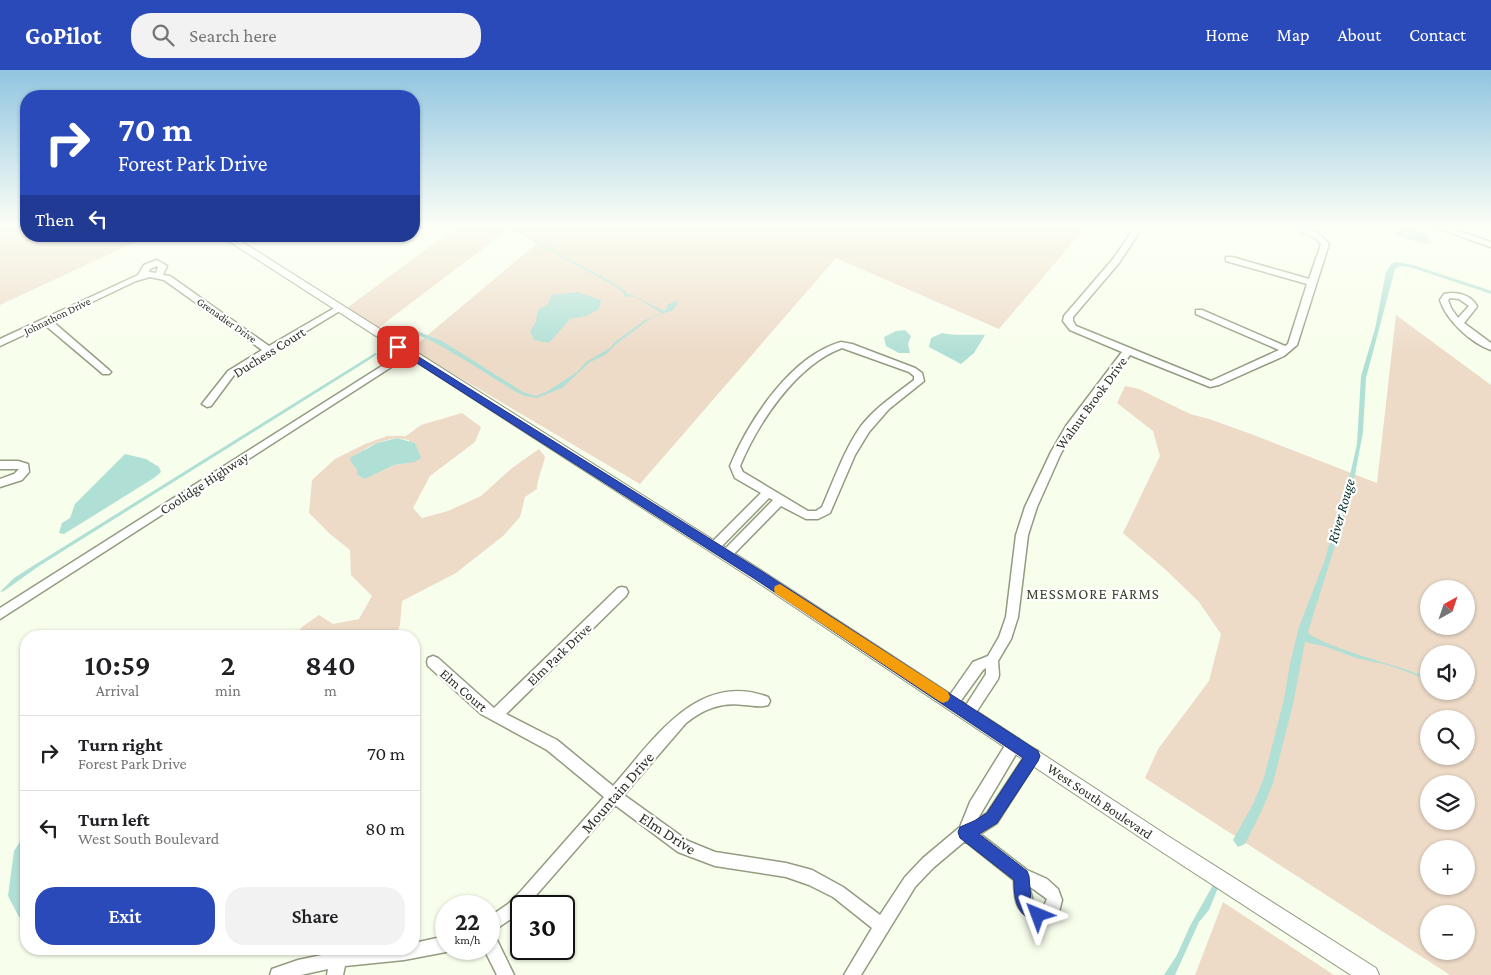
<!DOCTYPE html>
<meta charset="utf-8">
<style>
:root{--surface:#fff;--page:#f2f2f2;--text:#202124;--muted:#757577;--line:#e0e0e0;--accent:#2a4aba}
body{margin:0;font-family:"Crimson Pro",serif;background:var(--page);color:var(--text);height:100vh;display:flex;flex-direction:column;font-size:19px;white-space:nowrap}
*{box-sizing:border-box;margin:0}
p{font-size:16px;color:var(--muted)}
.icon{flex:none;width:28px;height:28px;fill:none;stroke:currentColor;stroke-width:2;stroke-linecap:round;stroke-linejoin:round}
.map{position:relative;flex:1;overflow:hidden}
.side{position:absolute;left:20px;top:560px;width:400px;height:325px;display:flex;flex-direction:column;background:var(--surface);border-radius:20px;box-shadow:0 1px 4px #0004}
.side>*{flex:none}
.top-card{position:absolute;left:20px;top:20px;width:400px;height:152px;border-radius:20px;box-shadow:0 1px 4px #0004;background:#2a4aba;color:#fff;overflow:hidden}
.needle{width:32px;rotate:40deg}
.controls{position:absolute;left:1420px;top:510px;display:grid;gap:10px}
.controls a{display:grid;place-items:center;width:55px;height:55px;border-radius:50%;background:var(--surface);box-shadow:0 1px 4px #0004;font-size:25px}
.speed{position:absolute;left:435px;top:825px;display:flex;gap:10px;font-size:25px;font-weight:700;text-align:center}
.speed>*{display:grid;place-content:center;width:65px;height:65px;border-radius:50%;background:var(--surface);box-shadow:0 1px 4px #0004;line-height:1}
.speed small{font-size:12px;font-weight:400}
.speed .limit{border:2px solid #111;border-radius:8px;background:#fff;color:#111}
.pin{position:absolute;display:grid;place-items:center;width:42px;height:42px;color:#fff;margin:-21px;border-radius:10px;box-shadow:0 2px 8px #0006}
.me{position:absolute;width:55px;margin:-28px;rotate:316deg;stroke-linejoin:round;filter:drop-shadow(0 0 4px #0008)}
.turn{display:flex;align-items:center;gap:18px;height:105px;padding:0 15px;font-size:22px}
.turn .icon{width:65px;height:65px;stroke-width:2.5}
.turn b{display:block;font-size:35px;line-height:42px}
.then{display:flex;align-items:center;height:48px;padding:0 15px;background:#0003;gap:10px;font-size:19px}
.eta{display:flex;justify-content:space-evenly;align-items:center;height:85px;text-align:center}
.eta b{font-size:30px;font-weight:600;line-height:35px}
.action{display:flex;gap:10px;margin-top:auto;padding:10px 15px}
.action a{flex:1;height:58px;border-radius:20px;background:var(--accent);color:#fff;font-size:20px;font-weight:600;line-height:58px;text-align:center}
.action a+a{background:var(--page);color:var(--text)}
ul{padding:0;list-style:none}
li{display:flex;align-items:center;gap:15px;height:75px;padding:0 15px;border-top:1px solid var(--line)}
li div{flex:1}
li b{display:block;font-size:19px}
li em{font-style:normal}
header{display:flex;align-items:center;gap:30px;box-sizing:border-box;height:70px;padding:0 25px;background:var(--accent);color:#fff}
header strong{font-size:24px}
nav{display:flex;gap:28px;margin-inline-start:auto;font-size:18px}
.search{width:350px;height:45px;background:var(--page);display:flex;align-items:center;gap:12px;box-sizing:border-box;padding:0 18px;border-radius:20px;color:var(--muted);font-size:19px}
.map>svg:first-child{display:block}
.green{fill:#eddac7;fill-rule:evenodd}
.water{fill:#b0dfd5}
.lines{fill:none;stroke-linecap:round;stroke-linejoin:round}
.stream{stroke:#b0dfd5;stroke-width:2}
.minor-casing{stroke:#929c80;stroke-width:3}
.major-casing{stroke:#929c80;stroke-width:2}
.minor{fill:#fff;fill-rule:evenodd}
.major{fill:#fff;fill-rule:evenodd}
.route{fill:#2a4aba;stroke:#1b3079}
.slow{fill:#f59e0b}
.labels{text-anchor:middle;stroke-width:4.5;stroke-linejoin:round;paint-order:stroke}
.far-street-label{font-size:11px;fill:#2c3025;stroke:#fff}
.street-label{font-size:14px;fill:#2c3025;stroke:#fff}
.water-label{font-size:15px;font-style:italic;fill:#05322b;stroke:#fff}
.neighbourhood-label{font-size:15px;letter-spacing:1px;fill:#3b432b;stroke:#fff}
.near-street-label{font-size:16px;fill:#2c3025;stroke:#fff}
</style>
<header>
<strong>GoPilot</strong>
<div class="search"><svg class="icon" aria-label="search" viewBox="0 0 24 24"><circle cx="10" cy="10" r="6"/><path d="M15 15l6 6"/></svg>Search here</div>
<nav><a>Home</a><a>Map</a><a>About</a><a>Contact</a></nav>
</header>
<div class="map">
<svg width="1491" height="905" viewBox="0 0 1491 905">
<rect width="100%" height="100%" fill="#f8feec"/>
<path class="green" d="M0 157H26V166H148L0 235Z
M456 157H1086L999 259 836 188 640 414 411 279 537 173 510 158 378 258 347 238Z
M1396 245 1491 315V905H1450L1145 708 1158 679 1209 611 1221 564 1199 532 1167 501 1123 463 1160 386 1153 361 1117 333 1125 316 1139 319 1190 344 1209 349 1251 364 1377 413ZM1429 519H1466V556H1429ZM1429 584H1466V621H1429ZM1429 649H1466V686H1429ZM1429 714H1466V751H1429ZM1429 779H1466V816H1429ZM1429 844H1466V881H1429Z
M462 343 481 357 475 372 430 406 413 438 422 448 448 441 481 426 512 398 539 379 545 387C543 398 537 408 537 419L525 427 520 447 503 466 456 503 402 531 400 555 396 566H296L302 557 319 545 333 554 359 549 372 526 351 505 350 480 330 464 309 443 312 410 335 389 365 374 387 366H406L421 355ZM397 368 409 370 408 393 394 395 365 409 357 405V400L351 392C361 378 380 370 397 368Z
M1223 832 1334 905H1195Z"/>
<path class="water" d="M1399 157H1410L1427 163 1429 173 1425 174 1398 166 1395 160Z
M1396 192 1413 195 1489 220 1491 221V224L1410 197 1400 196 1395 199 1366 308 1363 362 1352 421 1308 562 1310 565C1348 585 1389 592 1429 608V610L1388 595 1356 588 1327 577 1305 572 1293 634 1273 713 1262 740 1245 774 1238 777 1233 770 1253 734 1264 708 1284 629 1290 594 1299 557 1324 492 1350 405 1357 374 1361 306 1375 259 1386 202 1391 194Z
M578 222 600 230 601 231 599 239 586 246 570 249 549 273 534 270 530 261 536 252 538 240 548 234 552 225Z
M633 226 665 241 668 234 677 231 678 233 673 240 651 248 620 271 605 285 590 292 562 318 537 328 525 326 518 323C482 302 446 275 408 261L412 259 442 271 523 322 536 326 548 321 577 302 586 292 610 278 615 272 645 250 662 243Z
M905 260 911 266 908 274 910 283H899L886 276 884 267 896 261Z
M942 263C957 266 970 264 985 265L974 283 961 294 929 277 931 268Z
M375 283 377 284 372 288 39 496 4 521 0 522 14 508 36 494Z
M397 368 415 373 421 388 415 392 394 395 365 409 357 405V400L351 392 350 388 377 373Z
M125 384 146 389 159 397 161 402 154 408 64 464 59 463 62 453 70 448 75 434Z
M26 763V850L19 847 8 826 14 781Z
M1213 815 1218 818 1209 840 1199 852 1175 905H1164L1177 885 1190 856Z"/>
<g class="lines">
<path class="stream" d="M509 157 615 215 626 223 625 225 633 226"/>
<g class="minor-casing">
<path id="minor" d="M1135 157H1143L1119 193 1073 247V251L1076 256 1211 311 1279 280 1196 244V240H1202L1285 276 1288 274 1307 214 1226 191V187H1232L1309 209 1321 174 1315 168 1291 157C1307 157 1319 161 1329 174L1297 275 1284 286 1219 315 1210 317 1130 285 1074 362 1061 383 1037 437 1028 465 1018 547 1011 569 998 591 999 605 998 609 973 647 968 649 963 647 961 643 986 604V598L983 600 957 636 952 638 947 636 945 632 973 592 988 586 999 567 1006 547 1016 465 1025 437 1051 382 1066 356 1122 282 1070 260 1063 251 1064 246 1113 189Z
M1434 157H1447L1491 172V177Z
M157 190 167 196 163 205 170 206 269 276 336 237 339 236 343 239 234 305 211 336 207 337 202 334 228 301 262 280 164 210 150 207 136 211 52 251 109 300 111 302 109 304H103L45 255 0 276V269L138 205 144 195ZM157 196 158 197 156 203 149 202 150 199Z
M1451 223C1462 223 1471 226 1477 236L1476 238 1464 253 1491 273V280C1471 273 1446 250 1440 230L1444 224ZM1450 228 1459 229 1469 236 1458 248 1451 238 1448 230Z
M841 272 852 274 915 298 922 303 924 311 889 339 869 362 855 385 830 443 818 449H806L781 436 730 488H722L720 485 722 482 773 430 769 428 718 480H710L708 477 710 474 761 423 735 408 730 396C749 350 791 286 841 272ZM842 278 909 302 914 306V310C896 324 876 337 861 356 844 380 834 410 822 437L816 441H808L743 402 740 396C758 353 796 295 842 278Z
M407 280 412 283 410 285 0 549V538Z
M0 391H18L28 394 29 402 22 410 0 417V409L14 404 19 399H0Z
M622 517 626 518 628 522 626 526 506 644 557 670 613 716C653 671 697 600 768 627L770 631 768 635C760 638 752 635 744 635 721 632 704 639 686 653L624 725 688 771 715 782 786 793 812 800 843 817 880 845 905 807 923 788 960 757 970 732 1009 669 1014 667 1019 669 1021 674 1019 679 977 750 987 743 1028 681 1033 679 1038 681 1040 686 997 753 980 764 1027 800 1047 809 1058 819 1062 830 1059 842 1053 849 1041 853C1017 845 1014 833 1014 810L965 771 933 798 915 817 861 905H844L872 858 833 827 809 815 786 807 715 796 678 782 615 735 531 831 527 836H521V842L518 844 489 864V847L508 834 521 821 604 727 547 680 481 644 428 596 427 592 428 588 433 586 438 588 494 638 618 518ZM1029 816 1047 829 1043 838 1033 832Z
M489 864 495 866 514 905H497L484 879H489Z
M446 866V879H452L446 882 404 890 345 896 343 905H327L328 899 301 905H270L272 899 298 890 331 883 332 879H348V880L414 879V873Z"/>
</g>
<g class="major-casing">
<path id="major" d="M221 166H233L764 502 1168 766 1376 898 1379 905H1351L1156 778 754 510Z"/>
</g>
<use href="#minor" class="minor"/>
<use href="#major" class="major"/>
</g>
<linearGradient id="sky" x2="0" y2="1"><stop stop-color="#91c5e0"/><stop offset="0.55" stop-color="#fcfff6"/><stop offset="1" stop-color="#fcfff6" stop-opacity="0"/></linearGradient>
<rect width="1491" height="284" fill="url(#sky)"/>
<path class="route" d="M398 274 763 502 1038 681 1040 686 1038 691 997 753 979 764 1027 801 1029 806 1031 831 1044 840 1046 845 1044 851 1038 853C1017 846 1014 830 1014 810L960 768 958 762 960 757 974 751 987 743 1023 688 755 509 395 279V275Z"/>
<path class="slow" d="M780 514 948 622 950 627 948 631 943 633 939 631 775 523 774 519 775 516Z"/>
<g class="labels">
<g class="far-street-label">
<text transform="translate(57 246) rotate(-26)" y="4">Johnathon Drive</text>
<text transform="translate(227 250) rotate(35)" y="4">Grenadier Drive</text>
</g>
<g class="street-label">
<text transform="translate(269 282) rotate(-32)" y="5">Duchess Court</text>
<text transform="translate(1091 333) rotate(-54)" y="5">Walnut Brook Drive</text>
<text transform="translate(204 413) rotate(-33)" y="5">Coolidge Highway</text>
<text transform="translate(559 584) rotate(-44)" y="5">Elm Park Drive</text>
<text transform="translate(464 620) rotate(41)" y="5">Elm Court</text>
<text transform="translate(1100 731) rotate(34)" y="5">West South Boulevard</text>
</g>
<g class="water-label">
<text transform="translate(1341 441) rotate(-74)" y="5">River Rouge</text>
</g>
<g class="neighbourhood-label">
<text x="1093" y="529">MESSMORE FARMS</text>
</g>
<g class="near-street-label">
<text transform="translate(617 722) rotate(-49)" y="6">Mountain Drive</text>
<text transform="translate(668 763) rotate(33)" y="6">Elm Drive</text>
</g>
</g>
</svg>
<div class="controls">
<a><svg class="needle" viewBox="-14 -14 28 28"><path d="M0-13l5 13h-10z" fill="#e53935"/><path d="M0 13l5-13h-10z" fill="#757577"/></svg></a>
<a><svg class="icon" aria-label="sound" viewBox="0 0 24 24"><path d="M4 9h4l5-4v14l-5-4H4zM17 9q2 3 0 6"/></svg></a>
<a><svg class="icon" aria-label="search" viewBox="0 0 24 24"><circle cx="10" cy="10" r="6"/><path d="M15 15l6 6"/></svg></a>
<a><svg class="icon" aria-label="layers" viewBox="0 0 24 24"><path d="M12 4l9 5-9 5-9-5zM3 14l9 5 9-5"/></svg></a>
<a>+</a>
<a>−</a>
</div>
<div class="speed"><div>22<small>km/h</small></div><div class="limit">30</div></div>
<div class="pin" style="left:398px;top:277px;background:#d93025"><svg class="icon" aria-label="arrive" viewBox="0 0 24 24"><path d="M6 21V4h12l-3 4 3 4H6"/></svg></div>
<svg class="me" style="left:1038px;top:845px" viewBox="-20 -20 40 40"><path d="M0-17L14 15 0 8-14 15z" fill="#2a4aba" stroke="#fff" stroke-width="4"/></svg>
<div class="top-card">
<div class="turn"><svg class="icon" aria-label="right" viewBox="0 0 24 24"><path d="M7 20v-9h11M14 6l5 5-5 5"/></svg><div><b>70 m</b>Forest Park Drive</div></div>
<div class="then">Then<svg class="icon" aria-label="left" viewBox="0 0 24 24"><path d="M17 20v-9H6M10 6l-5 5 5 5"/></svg></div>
</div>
<section class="side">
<div class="eta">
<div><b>10:59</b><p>Arrival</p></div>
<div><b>2</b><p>min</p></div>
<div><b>840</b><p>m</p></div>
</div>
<ul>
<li><svg class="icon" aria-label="right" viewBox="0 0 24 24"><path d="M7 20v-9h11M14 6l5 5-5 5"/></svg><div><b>Turn right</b><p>Forest Park Drive</p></div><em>70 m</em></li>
<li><svg class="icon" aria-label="left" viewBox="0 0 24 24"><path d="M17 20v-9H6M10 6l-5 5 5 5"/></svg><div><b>Turn left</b><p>West South Boulevard</p></div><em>80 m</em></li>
</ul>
<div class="action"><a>Exit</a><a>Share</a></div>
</section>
</div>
